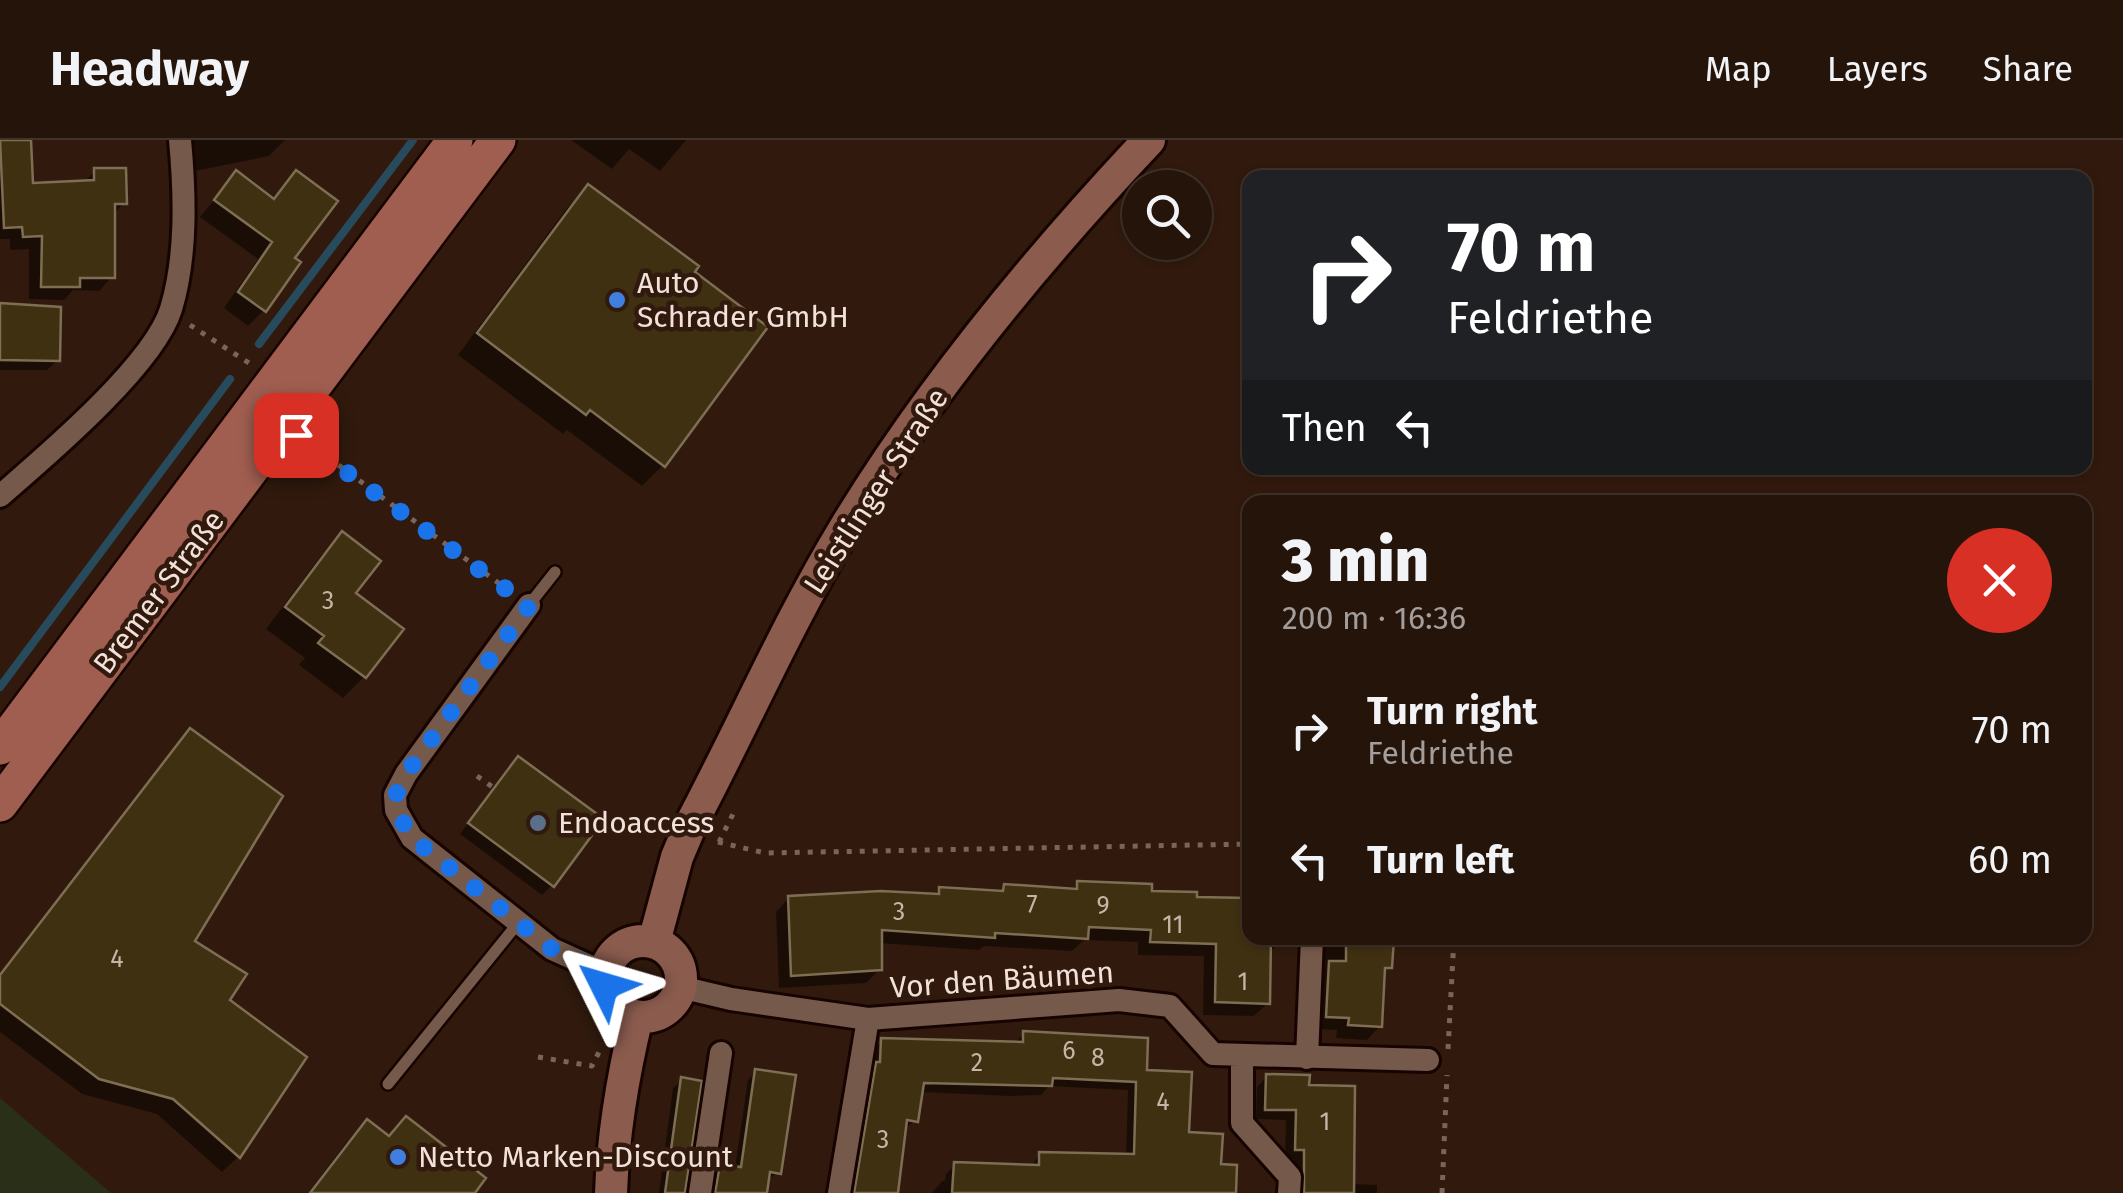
<!DOCTYPE html>
<meta charset="utf-8">
<style>
:root{--surface:#25140a;--page:#312118;--text:#f1f3f6;--muted:#a39e9c;--line:#42332b}
body{margin:0;font-family:"Fira Sans",sans-serif;background:var(--page);color:var(--text);height:100vh;display:flex;flex-direction:column;font-size:38px;white-space:nowrap}
*{box-sizing:border-box;margin:0}
p{font-size:32px;color:var(--muted)}
.icon{flex:none;width:55px;height:55px;fill:none;stroke:currentColor;stroke-width:2;stroke-linecap:round;stroke-linejoin:round}
.map{position:relative;flex:1;overflow:hidden}
.sheet{position:absolute;left:1242px;top:355px;width:850px;height:450px;display:flex;flex-direction:column;background:var(--surface);border-radius:20px;box-shadow:0 2px 8px #0004,0 0 0 2px var(--line)}
.sheet>*{flex:none}
.guide{position:absolute;left:1242px;top:30px;width:850px;height:305px;border-radius:20px;box-shadow:0 2px 8px #0004,0 0 0 2px var(--line);background:#202124;color:#fff;overflow:hidden}
.fabs{position:absolute;left:1122px;top:30px;display:grid;gap:20px}
.fabs a{display:grid;place-items:center;width:90px;height:90px;border-radius:50%;background:var(--surface);box-shadow:0 2px 8px #0004,0 0 0 2px var(--line);font-size:50px}
.pin{position:absolute;display:grid;place-items:center;width:85px;height:85px;color:#fff;margin:-42px;border-radius:20px;box-shadow:0 5px 15px #0006}
.me{position:absolute;width:110px;margin:-55px;rotate:310deg;stroke-linejoin:round;filter:drop-shadow(0 0 8px #0008)}
.turn{display:flex;align-items:center;gap:35px;height:210px;padding:0 40px;font-size:45px}
.turn .icon{width:130px;height:130px;stroke-width:2.5}
.turn b{display:block;font-size:70px;line-height:85px}
.then{display:flex;align-items:center;height:95px;padding:0 40px;background:#0003;gap:20px;font-size:38px}
.round{display:grid;place-items:center;flex:none;width:105px;height:105px;border-radius:52px;background:var(--page)}
.head{display:flex;align-items:center;justify-content:space-between;height:170px;padding:0 40px}
h1{font-size:60px;font-weight:800;line-height:75px}
ul{padding:0;list-style:none}
li{display:flex;align-items:center;gap:30px;height:130px;padding:0 40px}
li div{flex:1}
li b{display:block;font-size:38px}
li em{font-style:normal}
header{display:flex;align-items:center;gap:60px;box-sizing:border-box;height:140px;padding:0 50px;background:var(--surface);border-bottom:2px solid var(--line)}
header strong{font-size:48px}
nav{display:flex;gap:55px;margin-inline-start:auto;font-size:35px}
.map>svg:first-child{display:block}
.green{fill:#2a2f18}
.shadow{fill:#0007}
.lines{fill:none;stroke-linecap:round;stroke-linejoin:round}
.stream{stroke:#274b5d;stroke-width:8}
.building{fill:#403012;stroke:#7d6e54;stroke-width:2.5}
.lane-casing{stroke:#170400;stroke-width:16}
.street-casing{stroke:#170400;stroke-width:28}
.secondary-casing{stroke:#170400;stroke-width:38}
.primary-casing{stroke:#170400;stroke-width:40}
.path{stroke:#796559;stroke-width:5;stroke-dasharray:5 8;stroke-linecap:butt}
.lane{stroke:#75594b;stroke-width:11}
.street{stroke:#75594b;stroke-width:22}
.secondary{stroke:#8b5c4e;stroke-width:32}
.primary{stroke:#a05e50;stroke-width:35}
.route{stroke:#1a73e8;stroke-width:18;stroke-dasharray:0 32.4}
.shop-dot{fill:#3f7fe0;stroke:#311a0d;stroke-width:4}
.service-dot{fill:#5c6f8a;stroke:#311a0d;stroke-width:4}
.labels{text-anchor:middle;stroke-width:9;stroke-linejoin:round;paint-order:stroke}
.number-label{font-size:25px;fill:#c5b5a7}
.poi-label{font-size:30px;fill:#f1e1d9;stroke:#311a0d;text-anchor:start}
.street-label{font-size:30px;fill:#f1e1d9;stroke:#311a0d}
</style>
<header>
<strong>Headway</strong>
<nav><a>Map</a><a>Layers</a><a>Share</a></nav>
</header>
<div class="map">
<svg width="2123" height="1053" viewBox="0 0 2123 1053">
<rect width="100%" height="100%" fill="#311a0d"/>
<path class="green" d="M0 958 111 1053H0Z"/>
<path class="shadow" d="M0 0H28L31 45 83 43 95 31 124 63 112 75V137L99 151 73 150 64 160 29 159V109L10 110V99H0Z
M183 0H285L269 16 190 32Z
M571 0H686L660 31 629 9 612 29Z
M297 33 292 119 264 170 248 186 224 168 258 119 200 77 236 34 272 60Z
M588 47 663 325 642 346 567 290 563 294 458 215 567 68Z
M0 166 58 220 47 230H0Z
M342 395 353 454 400 489 364 537 343 558 299 525 305 518 266 489 321 416Z
M190 591 191 802 226 860 304 917 238 1017 222 1032 157 974 82 954 0 892V834L175 607Z
M518 619 552 745 542 755 460 694Z
M1078 744 1194 759 1246 760 1250 756V798H1285L1268 814V863L1254 876 1203 875 1204 816 1138 815V802L1084 800 1072 811 984 806 979 810 879 803 880 829 866 843 779 848 776 772 789 758 934 756 940 750 998 753 1005 747 1071 751Z
M1311 798H1393L1389 827 1382 834 1380 886 1367 900 1336 898 1337 890 1314 889Z
M1024 893 1144 933 1187 995 1218 1026 1234 1053H932L942 1041H945L946 1034 955 1025 1031 1027 1040 1014 1126 1017 1128 950 1049 946 1041 955 1010 956 920 952 916 980 904 989 896 1053H849L868 934 872 929 873 910 882 901 1015 903Z
M756 931 779 1032 767 1040 765 1053H708L712 1035 720 1026 735 1028 748 940Z
M1267 936 1307 948 1352 1044 1377 1045V1053H1293L1294 1019H1285L1286 980 1256 979 1257 947Z
M682 940 683 1053H659L673 948Z
M406 979 471 1053H308L346 1003 367 982 387 998Z"/>
<g class="lines">
<path class="stream" d="M259 204 413 0
M0 547 230 239"/>
</g>
<path class="building" d="M0 0H31L33 43 94 40V28H126L127 64H115V138H80V147H41L42 96 23 97 22 87 4 88Z
M236 30 274 59 296 30 338 61 295 118 301 122 266 172 238 152 272 102 214 60Z
M588 44 699 126 695 132 768 187 665 327 590 270 586 275 477 193Z
M0 163 61 167 60 221 0 220Z
M342 391 381 421 356 453 404 489 366 538 318 503 324 496 285 467Z
M190 588 283 656 195 801 247 834 230 860 307 917 240 1018 173 959 99 939 0 864V835Z
M518 616 604 679 554 747 468 683Z
M1077 741 1152 744V751L1197 752V757L1250 758V798H1271L1270 864 1215 862 1216 804 1150 802 1151 790 1089 787 1088 799 995 793V798L882 790V830L791 836 788 756 881 751 939 754V747L1003 751 1004 744 1077 749Z
M1346 798H1394L1392 828H1385L1382 887 1348 885 1349 878 1326 877 1329 821H1346Z
M1023 891 1148 898 1147 930 1192 932 1189 992 1223 994 1221 1024 1237 1025 1236 1053H952L954 1022 1039 1025V1012L1134 1014 1136 942 1053 938 1052 946 924 943 918 982 907 980 898 1053H854L876 922H880L881 898 1023 902Z
M755 929 796 935 781 1034 770 1032 767 1053H715L720 1024 741 1027Z
M1266 934 1310 935 1309 945 1355 946 1354 1053H1304V1010H1295L1296 970H1265Z
M681 937 702 941 685 1053H665Z
M406 976 486 1038 475 1053H310L367 979 389 996Z"/>
<g class="lines">
<g class="lane-casing">
<path id="lane" d="M529 465 555 432
M388 944 518 783"/>
</g>
<g class="street-casing">
<path id="street" d="M0 356C45 317 154 225 171 169 187 116 185 54 180 0
M529 465 406 634 395 655 396 670 412 698 552 809 605 833
M680 847 731 859 868 879 1119 860 1170 866 1213 914 1428 920
M1242 916V983L1290 1037 1289 1053
M1307 918 1312 798
M700 1053 721 913
M839 1053 868 879"/>
</g>
<g class="secondary-casing">
<path id="secondary" d="M605 839a38 38 0 1 1 76 0a38 38 0 1 1-76 0Z
M654 802 677 717 691 684C743 586 788 482 845 388 930 248 1037 119 1149 0
M611 1053C613 994 623 935 637 877"/>
</g>
<g class="primary-casing">
<path id="primary" d="M0 607 455 0
M0 664 498 0"/>
</g>
<path class="path" d="M190 185 252 225
M307 302 512 453
M477 636 494 648
M718 702 765 713 1250 704
M719 702 733 674
M1448 909 1454 798
M538 917 592 926 599 912
M1442 1053 1447 935"/>
<use href="#lane" class="lane"/>
<use href="#street" class="street"/>
<use href="#secondary" class="secondary"/>
<use href="#primary" class="primary"/>
</g>
<g class="lines">
<path class="route" d="M296 295 529 466 406 634 396 655V670L412 698 552 809 604 833V846"/>
</g>
<g class="shop-dot">
<circle cx="617" cy="160" r="10"/>
<circle cx="398" cy="1017" r="10"/>
</g>
<circle class="service-dot" cx="538" cy="683" r="10"/>
<g class="labels">
<g class="number-label">
<text x="328" y="469">3</text>
<text x="1032" y="772">7</text>
<text x="1103" y="774">9</text>
<text x="899" y="780">3</text>
<text x="1173" y="793">11</text>
<text x="117" y="827">4</text>
<text x="1243" y="850">1</text>
<text x="1069" y="919">6</text>
<text x="1098" y="926">8</text>
<text x="977" y="931">2</text>
<text x="1163" y="970">4</text>
<text x="1325" y="990">1</text>
<text x="883" y="1008">3</text>
</g>
<g class="poi-label">
<text x="637" y="153">Auto<tspan x="637" dy="34">Schrader GmbH</tspan></text>
<text x="558" y="693">Endoaccess</text>
<text x="418" y="1027">Netto Marken-Discount</text>
</g>
<g class="street-label">
<text transform="translate(876 351) rotate(-57)" y="10">Leistlinger Straße</text>
<text transform="translate(159 452) rotate(-53)" y="10">Bremer Straße</text>
<text transform="translate(1002 840) rotate(-4)" y="10">Vor den Bäumen</text>
</g>
</g>
</svg>
<div class="fabs">
<a><svg class="icon" aria-label="search" viewBox="0 0 24 24"><circle cx="10" cy="10" r="6"/><path d="M15 15l6 6"/></svg></a>
</div>
<div class="pin" style="left:296px;top:295px;background:#d93025"><svg class="icon" aria-label="arrive" viewBox="0 0 24 24"><path d="M6 21V4h12l-3 4 3 4H6"/></svg></div>
<svg class="me" style="left:604px;top:846px" viewBox="-20 -20 40 40"><path d="M0-17L14 15 0 8-14 15z" fill="#1a73e8" stroke="#fff" stroke-width="4"/></svg>
<div class="guide">
<div class="turn"><svg class="icon" aria-label="right" viewBox="0 0 24 24"><path d="M7 20v-9h11M14 6l5 5-5 5"/></svg><div><b>70 m</b>Feldriethe</div></div>
<div class="then">Then<svg class="icon" aria-label="left" viewBox="0 0 24 24"><path d="M17 20v-9H6M10 6l-5 5 5 5"/></svg></div>
</div>
<section class="sheet">
<div class="head"><div><h1>3 min</h1><p>200 m · 16:36</p></div><a class="round" style="background:#d93025;color:#fff"><svg class="icon" aria-label="close" viewBox="0 0 24 24"><path d="M6 6l12 12M18 6L6 18"/></svg></a></div>
<ul>
<li><svg class="icon" aria-label="right" viewBox="0 0 24 24"><path d="M7 20v-9h11M14 6l5 5-5 5"/></svg><div><b>Turn right</b><p>Feldriethe</p></div><em>70 m</em></li>
<li><svg class="icon" aria-label="left" viewBox="0 0 24 24"><path d="M17 20v-9H6M10 6l-5 5 5 5"/></svg><div><b>Turn left</b></div><em>60 m</em></li>
</ul>
</section>
</div>
